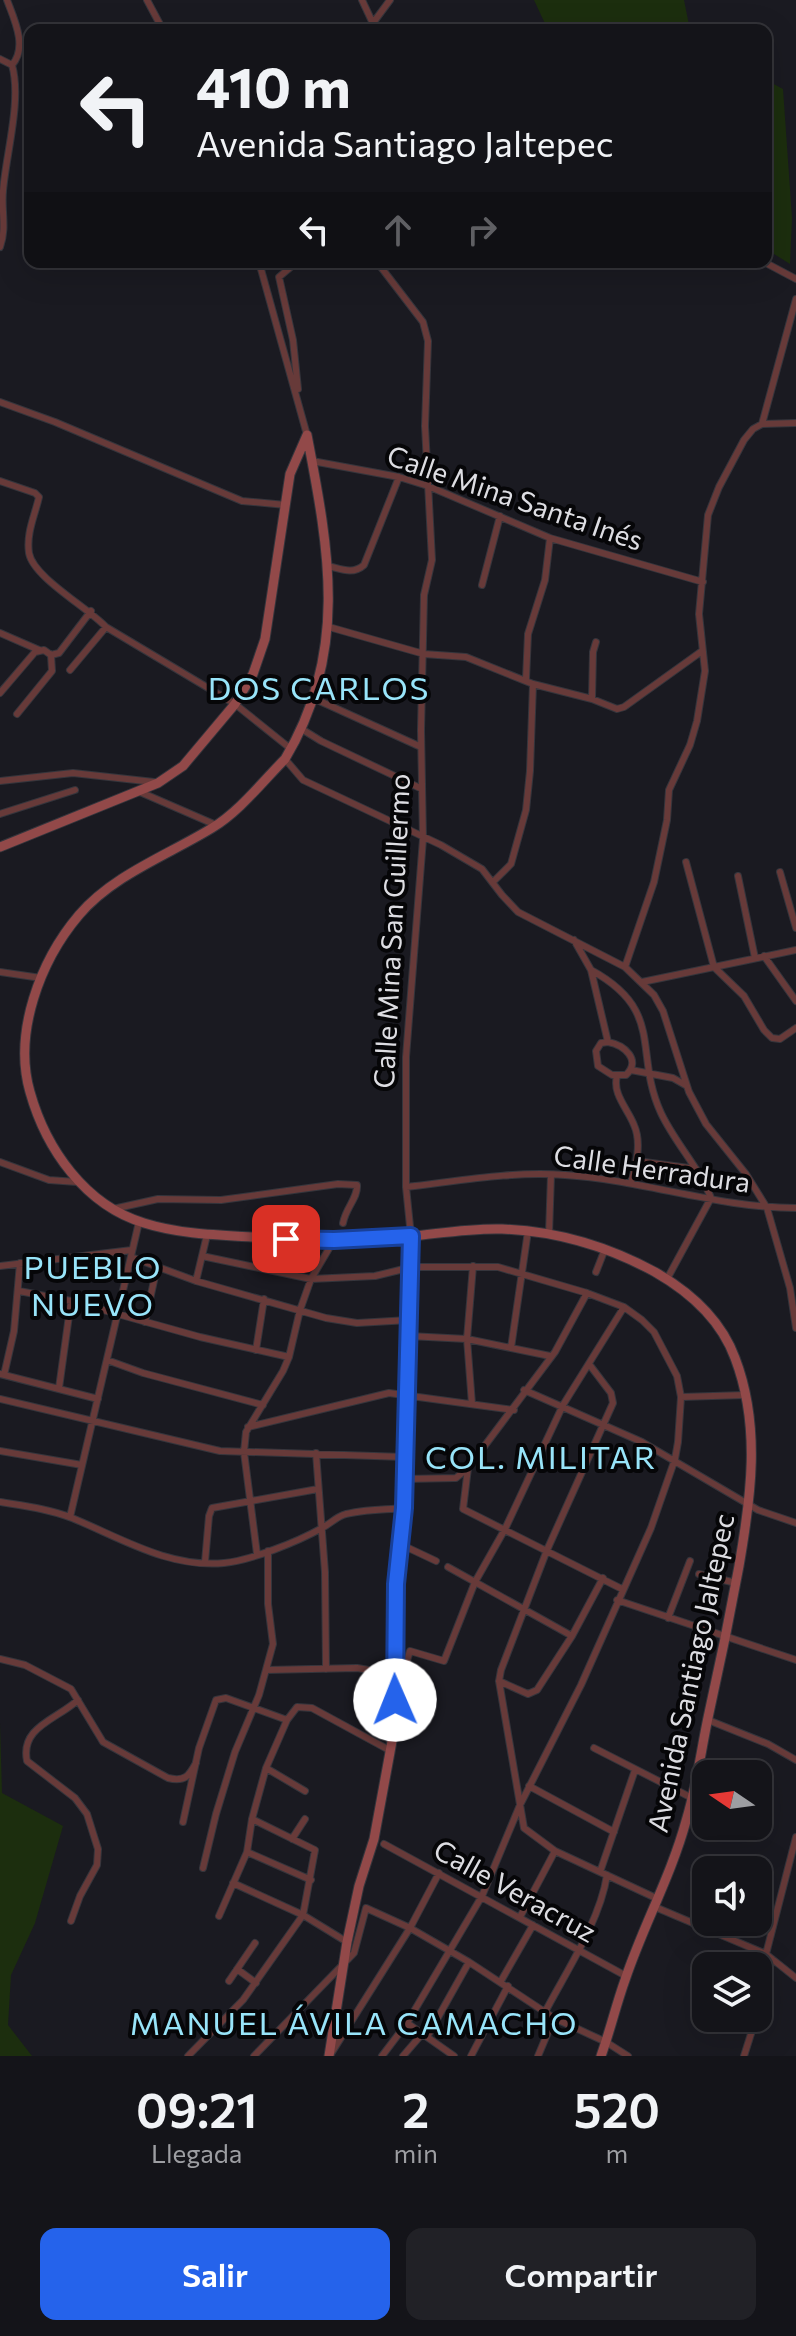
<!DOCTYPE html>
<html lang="es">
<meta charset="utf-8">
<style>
:root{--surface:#141419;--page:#212126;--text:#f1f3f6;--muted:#9d9ea2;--line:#333338;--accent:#2563eb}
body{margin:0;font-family:Commissioner,sans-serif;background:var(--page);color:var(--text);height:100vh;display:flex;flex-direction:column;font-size:30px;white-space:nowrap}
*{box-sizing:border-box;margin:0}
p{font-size:26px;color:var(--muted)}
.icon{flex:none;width:44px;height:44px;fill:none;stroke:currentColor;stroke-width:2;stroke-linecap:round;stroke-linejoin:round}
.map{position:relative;height:2056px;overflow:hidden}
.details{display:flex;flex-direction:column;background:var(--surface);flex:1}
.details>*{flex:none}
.guide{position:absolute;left:24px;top:24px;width:748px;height:244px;border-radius:16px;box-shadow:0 8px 32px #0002,0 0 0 2px var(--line);background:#141419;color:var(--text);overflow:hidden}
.needle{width:52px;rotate:283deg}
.buttons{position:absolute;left:692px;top:1760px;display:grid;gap:16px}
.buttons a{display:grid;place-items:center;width:80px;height:80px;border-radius:16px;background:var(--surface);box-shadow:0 8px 32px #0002,0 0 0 2px var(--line);font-size:40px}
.pin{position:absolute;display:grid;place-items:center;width:68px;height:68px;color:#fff;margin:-34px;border-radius:16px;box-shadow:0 4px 12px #0006}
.me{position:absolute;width:88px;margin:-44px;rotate:359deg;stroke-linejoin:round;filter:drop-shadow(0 0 6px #0008)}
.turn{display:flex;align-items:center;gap:28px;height:168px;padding:0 40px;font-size:36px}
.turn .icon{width:104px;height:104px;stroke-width:2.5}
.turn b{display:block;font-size:56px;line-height:68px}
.lanes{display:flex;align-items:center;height:76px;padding:0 40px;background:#0003;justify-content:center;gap:40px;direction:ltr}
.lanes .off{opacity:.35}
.eta{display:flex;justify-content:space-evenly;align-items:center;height:136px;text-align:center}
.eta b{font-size:48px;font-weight:600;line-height:56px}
.primary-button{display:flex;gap:16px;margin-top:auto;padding:16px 40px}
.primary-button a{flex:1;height:92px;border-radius:16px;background:var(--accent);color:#fff;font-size:32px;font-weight:600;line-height:92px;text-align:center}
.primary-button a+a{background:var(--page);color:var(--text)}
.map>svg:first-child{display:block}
.green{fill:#1c2e0e}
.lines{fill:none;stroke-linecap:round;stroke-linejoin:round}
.street-casing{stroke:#35353c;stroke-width:8}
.secondary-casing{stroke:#35353c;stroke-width:11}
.street{stroke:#673a39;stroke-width:6}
.secondary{stroke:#924949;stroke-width:9}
.route-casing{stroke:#184099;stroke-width:20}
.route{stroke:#2563eb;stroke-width:14}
.labels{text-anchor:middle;stroke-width:8;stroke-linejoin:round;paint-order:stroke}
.street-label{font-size:28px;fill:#dddde2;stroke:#060608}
.quarter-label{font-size:32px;letter-spacing:2px;fill:#98e4f9;stroke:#060608}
</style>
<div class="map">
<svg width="796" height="2056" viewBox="0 0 796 2056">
<rect width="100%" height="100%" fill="#1a1a21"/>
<path class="green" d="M534 0H684L690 30H548Z
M766 80 783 89 792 218 790 264 766 249Z
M0 1723 2 1793 63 1826 35 1923 11 1975 8 2025 32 2056H0Z"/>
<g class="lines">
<g class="street-casing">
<path id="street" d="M147 0 163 30
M362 0 376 30
M373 23 390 0
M0 59 12 65
M0 247C7 228 1 210 3 191 6 154 22 100 12 65 28 47 14 19 7 0
M259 262 307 435
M377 262 423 322 428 341 425 426 432 560 424 595 421 730 423 839 406 1057V1187L411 1236
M764 262 796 279
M298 389 293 340 279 277 292 266 313 262
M0 402 55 422 242 501 286 505
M762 424 796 423
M312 461 399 477 428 486 550 538 703 582
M0 481 35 493 39 497C35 515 26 533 29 553 33 577 87 607 106 627L235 704 291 749
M328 566C341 569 353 575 364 565L399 477
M482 585 500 516
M329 627 424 654 466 657 533 684 592 699 617 709 624 707 702 651
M0 633 39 650
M51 655 59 653 91 611
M70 670 106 627
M526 679 528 634 545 580 550 538
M0 693 35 652 44 650 51 655
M313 698 421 747
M592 699 593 652 596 642
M17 714 52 671 51 655
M300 728 321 741 422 789
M285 759 303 780 441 845 482 869 502 895 518 912 625 967 654 995 663 1011 689 1092 706 1124 746 1174 767 1208 790 1288 796 1328
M0 781 73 773 154 782
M140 792 216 825
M0 814 75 790
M686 862 714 967 744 996 764 1030 772 1038 780 1039 796 1028
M780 872 796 928
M738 876 755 958
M493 882 511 864 526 810 530 771 533 684
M574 940 591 970 608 1042
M764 956 796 1001
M625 967 654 882 667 820 669 790 690 745 697 721 705 671 699 614 708 515 719 487 744 440 753 429 762 424 796 299
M591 970C666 1011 633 1052 661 1113 675 1143 699 1167 711 1198L667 1279
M0 972 41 978
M642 982 796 950
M608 1042C624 1045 642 1060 626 1075H612L598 1066 596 1051 601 1043Z
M631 1070 673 1078 687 1086
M617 1076C612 1094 628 1109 634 1125 642 1143 636 1165 631 1183
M637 1161 696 1169
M0 1162 49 1180 77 1182
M406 1187C459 1181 512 1171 565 1175 643 1180 718 1208 796 1208
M113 1209 158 1199 221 1200 338 1184 357 1185C358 1198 346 1207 343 1223
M549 1234 551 1175
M202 1256 311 1279 375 1276 412 1267H498L587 1293 624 1307 642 1320 654 1332 677 1376 681 1397 678 1442 675 1459 651 1528 581 1685 520 1805 482 1896 407 2023 382 2056
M131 1257 196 1281 326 1318 357 1323 409 1320
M0 1266 132 1250
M596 1272 605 1249
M196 1281 207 1235
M19 1291 71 1301 200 1337 289 1357
M145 1322 157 1267
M409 1336 467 1339 550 1356
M511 1348 528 1231
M256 1350 264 1299
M107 1360 143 1373 263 1405
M589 1364 611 1393 613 1403 547 1550 501 1670 499 1681 524 1828 555 1851 658 1899
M0 1374 98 1399
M4 1375 14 1331 20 1263
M59 1388 71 1301
M524 1390 642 1442 758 1510 796 1523
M681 1397 745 1395
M0 1399 220 1451 404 1457
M472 1404 467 1339 473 1266
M248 1427 389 1393 514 1410
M0 1451 82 1465
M316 1453 325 1572 326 1669
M468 1468 463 1509 622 1589
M405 1479 456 1478 468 1468 555 1352 587 1293
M0 1502C24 1506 49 1509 72 1518 121 1538 168 1568 224 1563 252 1560 297 1542 322 1528 330 1524 335 1518 343 1515 362 1509 385 1510 404 1508
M70 1517 139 1222
M400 1544 436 1561
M257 1554 244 1452 246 1432 283 1371 289 1357 300 1310 311 1279 334 1240
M205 1562 209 1516 212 1508 318 1489
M448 1567 572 1636
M699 1574 736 1583
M617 1600 796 1660
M668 1618 690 1561
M0 1659 25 1665 71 1689 103 1742 168 1778C185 1782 189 1776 196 1763
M266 1670 357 1668 394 1674
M499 1681 528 1694 537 1690 572 1636 603 1578
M398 1689 410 1651 444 1661 475 1582 505 1529 563 1405 624 1307
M708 1720 768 1744 796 1760
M594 1748 692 1798
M266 1768 305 1791
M529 1786 614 1832
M183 1822 199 1748 216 1700 226 1698 287 1720
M292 1839 305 1819
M384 1844 626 1976
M247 1852 311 1880
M203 1868 216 1814 235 1752 259 1695 273 1644 268 1604V1551
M600 1872 635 1770
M233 1883 303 1915 347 1942
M655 1907 766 1954 796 1978
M219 1916 247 1852 252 1819 266 1768 287 1720 297 1707 312 1708 391 1751
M520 1917 555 1851
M71 1921 80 1896 97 1865 98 1849 87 1814 75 1798 27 1761C20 1727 56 1720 78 1700
M766 1954 796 1837
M237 1969 256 1983
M229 1981 255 1943
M501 1981 533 1925
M545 2012C566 1972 600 1921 607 1875
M758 2013 772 1959
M407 2023 454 2056
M427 2037 469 1962
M332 2052 410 1928 439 1873
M188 2056 243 2000 303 1915 315 1850 252 1819
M254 2056 354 1953 366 1908 410 1928 469 1962 554 2018 606 2042 628 2056
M403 2056 422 2034
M471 2056 508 1986
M538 2056 554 2018
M744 2056 756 2018"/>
</g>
<g class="secondary-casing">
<path id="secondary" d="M307 435C329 550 349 652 285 759 262 782 240 811 212 828 168 855 113 875 79 915 40 961 13 1033 30 1092 46 1149 85 1205 144 1223 179 1234 216 1235 252 1237 306 1240 359 1240 413 1236 442 1233 472 1228 502 1229 557 1231 607 1246 655 1272 690 1292 721 1320 735 1358 761 1426 751 1497 739 1566 730 1615 720 1664 709 1713 701 1749 697 1786 686 1821 671 1876 643 1926 625 1980 616 2005 610 2031 601 2056
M0 847 158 783 183 766 235 704 253 674 265 639 290 474 307 435
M329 2056 347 1942 359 1886 374 1839 395 1725 396 1584 404 1508 411 1236"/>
</g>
<use href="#street" class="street"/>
<use href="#secondary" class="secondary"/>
</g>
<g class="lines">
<g class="route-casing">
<path id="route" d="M286 1239 334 1240 411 1236 404 1508 396 1584 395 1700"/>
</g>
<use href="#route" class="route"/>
</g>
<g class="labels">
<g class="street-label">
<text transform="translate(515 498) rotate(19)" y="10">Calle Mina Santa Inés</text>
<text transform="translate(392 931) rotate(-87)" y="10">Calle Mina San Guillermo</text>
<text transform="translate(652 1169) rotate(8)" y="10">Calle Herradura</text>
<text transform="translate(691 1673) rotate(-78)" y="10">Avenida Santiago Jaltepec</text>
<text transform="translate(515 1891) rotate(29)" y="10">Calle Veracruz</text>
</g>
<g class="quarter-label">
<text x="319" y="700">DOS CARLOS</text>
<text x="93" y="1279">PUEBLO<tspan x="93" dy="37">NUEVO</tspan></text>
<text x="541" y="1469">COL. MILITAR</text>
<text x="354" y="2035">MANUEL ÁVILA CAMACHO</text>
</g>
</g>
</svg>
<div class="buttons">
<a><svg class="needle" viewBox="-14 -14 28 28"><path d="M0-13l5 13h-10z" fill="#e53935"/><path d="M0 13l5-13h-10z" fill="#9d9ea2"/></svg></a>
<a><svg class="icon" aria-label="sound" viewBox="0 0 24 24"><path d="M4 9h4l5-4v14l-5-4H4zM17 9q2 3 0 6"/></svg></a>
<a><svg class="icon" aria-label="layers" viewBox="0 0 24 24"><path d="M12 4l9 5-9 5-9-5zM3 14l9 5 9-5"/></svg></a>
</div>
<div class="pin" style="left:286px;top:1239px;background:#d93025"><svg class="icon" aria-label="arrive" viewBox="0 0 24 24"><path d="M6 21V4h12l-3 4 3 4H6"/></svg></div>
<svg class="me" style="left:395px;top:1700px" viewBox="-20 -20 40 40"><circle r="19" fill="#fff"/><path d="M0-13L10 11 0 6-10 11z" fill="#2563eb"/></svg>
<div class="guide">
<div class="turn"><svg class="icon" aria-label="left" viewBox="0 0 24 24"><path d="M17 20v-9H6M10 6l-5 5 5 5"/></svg><div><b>410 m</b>Avenida Santiago Jaltepec</div></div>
<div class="lanes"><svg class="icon" aria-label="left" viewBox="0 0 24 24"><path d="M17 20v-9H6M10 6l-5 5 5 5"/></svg><svg class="icon off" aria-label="ahead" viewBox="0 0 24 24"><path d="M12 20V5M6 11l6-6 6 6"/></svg><svg class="icon off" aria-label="right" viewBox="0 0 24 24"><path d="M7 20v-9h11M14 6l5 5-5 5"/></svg></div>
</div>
</div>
<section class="details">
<div class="eta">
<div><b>09:21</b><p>Llegada</p></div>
<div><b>2</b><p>min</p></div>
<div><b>520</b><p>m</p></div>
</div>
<div class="primary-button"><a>Salir</a><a>Compartir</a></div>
</section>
